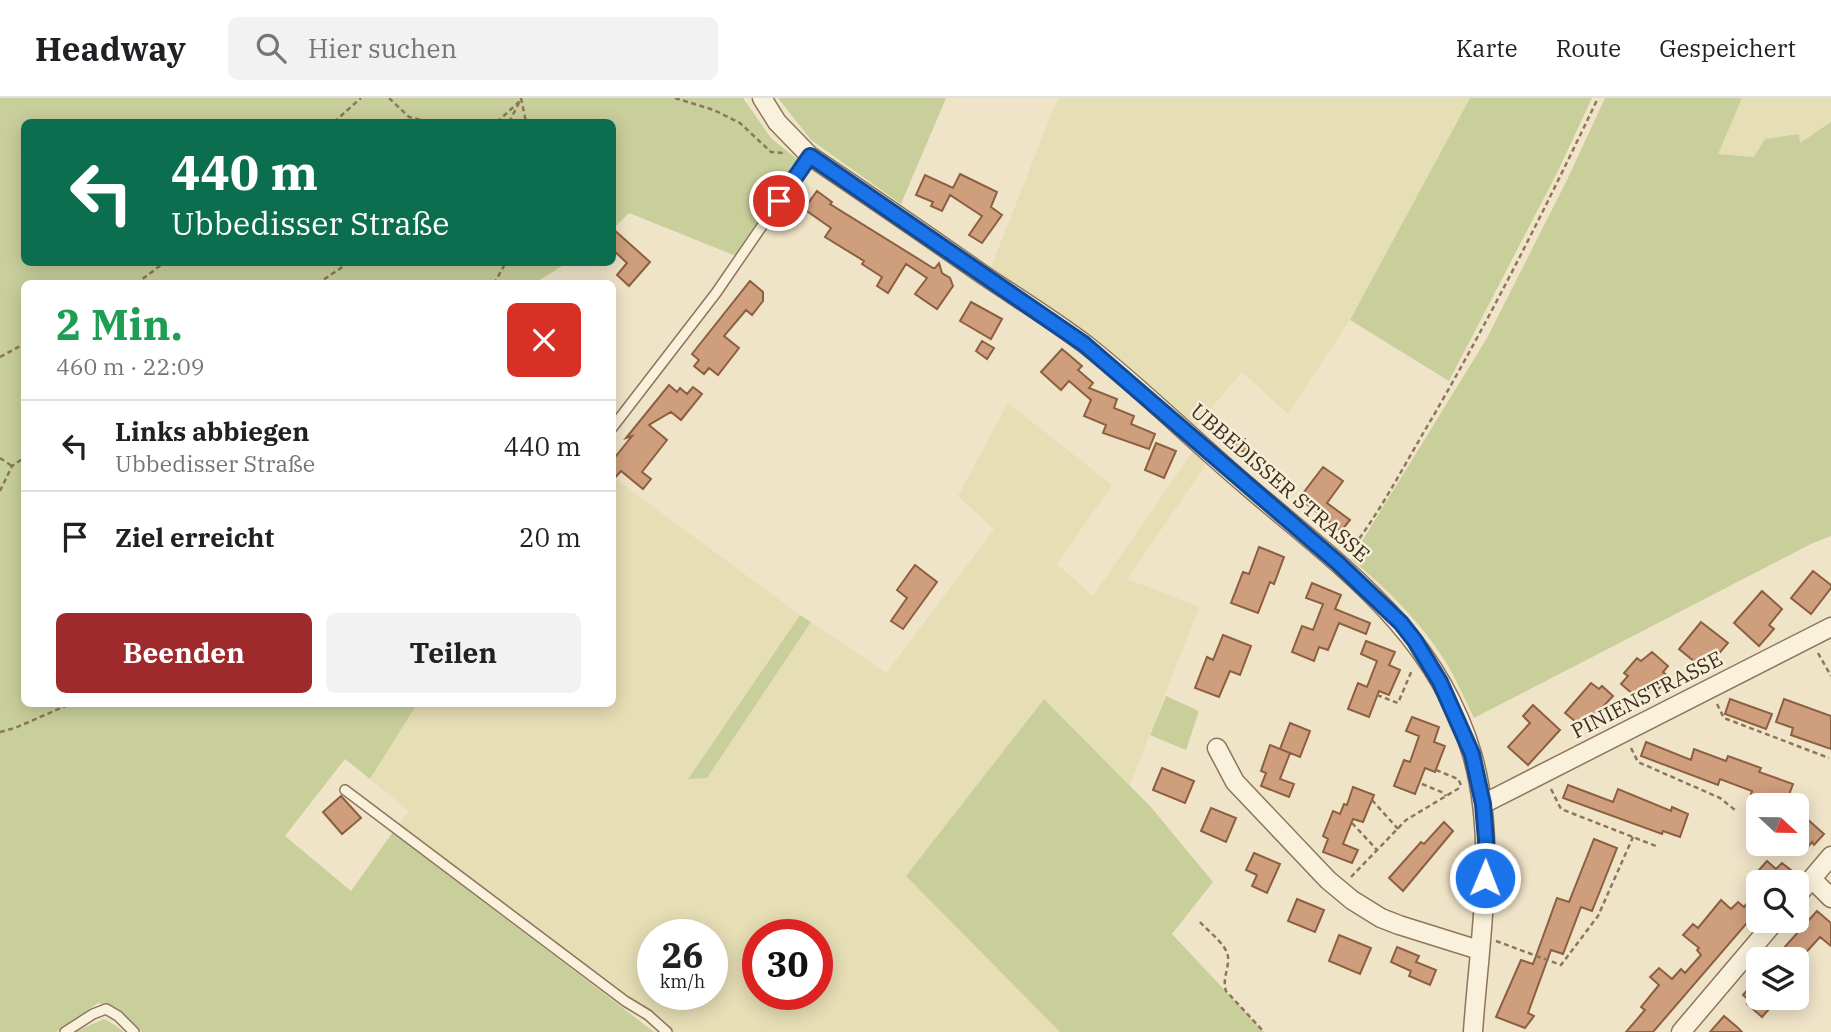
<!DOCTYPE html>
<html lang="de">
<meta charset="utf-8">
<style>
:root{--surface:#fff;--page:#f2f2f2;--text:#202124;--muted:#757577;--line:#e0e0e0;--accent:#9e2a2b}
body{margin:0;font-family:"IBM Plex Serif",serif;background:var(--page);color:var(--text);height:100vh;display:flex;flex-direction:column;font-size:26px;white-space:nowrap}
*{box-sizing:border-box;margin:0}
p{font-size:23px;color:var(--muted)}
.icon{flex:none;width:38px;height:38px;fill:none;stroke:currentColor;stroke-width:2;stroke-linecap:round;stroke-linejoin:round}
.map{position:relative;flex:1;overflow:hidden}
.details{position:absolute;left:21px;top:182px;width:595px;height:427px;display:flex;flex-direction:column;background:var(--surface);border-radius:10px;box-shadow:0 4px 18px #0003}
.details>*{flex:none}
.guide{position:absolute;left:21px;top:21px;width:595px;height:147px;border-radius:10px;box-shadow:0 4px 18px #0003;background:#0b6e4f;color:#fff;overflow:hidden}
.needle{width:46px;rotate:112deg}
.buttons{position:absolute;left:1746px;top:695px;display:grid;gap:14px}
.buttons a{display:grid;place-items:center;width:63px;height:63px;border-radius:10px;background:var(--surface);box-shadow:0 4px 18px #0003;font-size:35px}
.speed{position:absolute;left:637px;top:821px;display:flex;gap:14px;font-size:35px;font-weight:700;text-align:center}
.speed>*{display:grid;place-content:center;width:91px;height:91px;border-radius:50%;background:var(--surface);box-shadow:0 4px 18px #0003;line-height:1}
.speed small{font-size:18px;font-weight:400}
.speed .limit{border:10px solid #d22;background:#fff;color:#111}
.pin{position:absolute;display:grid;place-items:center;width:60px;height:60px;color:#fff;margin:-30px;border:4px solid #fff;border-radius:50%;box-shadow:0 2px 7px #0007}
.me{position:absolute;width:77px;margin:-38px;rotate:1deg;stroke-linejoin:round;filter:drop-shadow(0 0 5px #0008)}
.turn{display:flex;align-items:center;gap:24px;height:147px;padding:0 35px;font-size:32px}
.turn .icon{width:91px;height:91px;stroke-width:2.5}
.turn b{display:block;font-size:49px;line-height:60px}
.round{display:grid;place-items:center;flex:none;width:74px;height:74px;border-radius:10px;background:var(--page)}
.head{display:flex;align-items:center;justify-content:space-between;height:119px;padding:0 35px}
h1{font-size:42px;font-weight:700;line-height:52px;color:#1e9e55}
.action{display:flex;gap:14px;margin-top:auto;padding:14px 35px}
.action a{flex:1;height:80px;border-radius:10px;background:var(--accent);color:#fff;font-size:28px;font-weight:700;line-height:80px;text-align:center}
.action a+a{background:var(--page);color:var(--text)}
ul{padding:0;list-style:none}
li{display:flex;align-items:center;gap:21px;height:91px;padding:0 35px;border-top:2px solid var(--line)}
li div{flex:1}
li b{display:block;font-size:26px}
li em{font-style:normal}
header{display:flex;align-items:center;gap:42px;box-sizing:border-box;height:98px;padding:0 35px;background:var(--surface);border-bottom:2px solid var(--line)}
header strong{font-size:33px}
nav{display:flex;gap:38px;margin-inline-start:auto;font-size:24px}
.search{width:490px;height:63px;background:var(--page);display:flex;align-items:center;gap:18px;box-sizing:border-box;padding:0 24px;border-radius:10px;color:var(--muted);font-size:26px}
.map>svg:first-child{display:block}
.farmland{fill:#e6deb5;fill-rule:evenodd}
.green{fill:#c9cf9b}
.building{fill:#cf9f7d;stroke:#8d5f41;stroke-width:2}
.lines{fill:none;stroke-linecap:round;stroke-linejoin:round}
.service-casing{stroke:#8d765c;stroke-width:12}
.minor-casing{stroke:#8d765c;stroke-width:21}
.path{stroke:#8d765c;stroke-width:2.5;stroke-dasharray:5 3.5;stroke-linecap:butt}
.service{stroke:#faf1dc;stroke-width:9}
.minor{stroke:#faf1dc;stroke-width:18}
.route-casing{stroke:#114b97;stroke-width:18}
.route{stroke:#1a73e8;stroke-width:12}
.labels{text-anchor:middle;stroke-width:5;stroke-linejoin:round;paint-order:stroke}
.street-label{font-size:21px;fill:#3d2e20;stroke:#f7eed8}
</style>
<header>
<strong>Headway</strong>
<div class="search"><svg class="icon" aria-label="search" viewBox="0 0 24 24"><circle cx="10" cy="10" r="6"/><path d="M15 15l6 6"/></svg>Hier suchen</div>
<nav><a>Karte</a><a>Route</a><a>Gespeichert</a></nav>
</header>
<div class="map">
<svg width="1831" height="934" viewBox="0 0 1831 934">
<rect width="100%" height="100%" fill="#f0e4c8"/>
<path class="farmland" d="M1058 0H1470L1350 222 1288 316 1242 274 1196 328 1079 230 991 169Z
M1742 0H1831V24L1800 45 1799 36 1754 59 1717 56Z
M1008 305 1112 387 1057 466 1093 498 1193 353 1207 365 1127 481 1199 509 1130 687 1044 601 906 778 1060 934H673L497 798 397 729 409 713 370 681 417 606H612L613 379 800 517 688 680H707L811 524 886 575 994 431 958 398ZM653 836H712V896H653ZM758 836H817V896H758Z"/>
<path class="green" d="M0 0H743L771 40 798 62 736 158 629 115 613 131 612 24H24V164L567 165 533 186H24V606H417L370 681 345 661 285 738 351 793 393 734 654 934H142L117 910 98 905 56 934H0Z
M778 0H946L901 106 811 42Z
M1470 0H1592L1557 75 1449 283 1350 222Z
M1605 0H1742L1718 56 1754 59 1765 41 1799 36 1800 45 1831 24V438L1813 445 1474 620C1465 602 1457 583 1447 566 1422 525 1387 491 1351 461L1487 240 1567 82Z
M800 517 811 524 707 680 688 681Z
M1166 598 1199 613 1186 652 1150 637Z
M1044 601 1151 709 1213 784 1172 836 1264 934H1060L906 778Z
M104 921 115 927 124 934H74Z"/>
<path class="building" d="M960 76 997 94 991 109 1002 117 982 145 969 137 982 118 950 97 942 113 931 108 933 104 916 97 925 77 953 90Z
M817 93 832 104 830 106 933 170H935L939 165 942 175 950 180 953 188 937 211 915 196 927 180 906 166 888 195 877 188 882 179 862 166 864 163 825 139 831 130 804 111Z
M612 130 650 164 629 188 617 177 627 165 612 151Z
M750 183 763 194V203L752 217 746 212 724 238 739 250 718 277 709 270 704 276 694 268 699 262 692 256Z
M971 204 1002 221 991 241 960 223Z
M982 243 994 250 987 261 976 253Z
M1062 251 1082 268 1078 272 1093 285 1089 290 1117 301 1114 310 1134 318 1131 326 1155 336 1149 351 1103 335 1106 327 1084 318 1091 302 1069 283 1061 292 1041 274Z
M669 287 677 294 680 290 687 296 693 289 702 296 681 322 671 314 649 327 667 342 642 374 651 381 643 391 621 373 612 383V363L632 338 626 340Z
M1232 339 1245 341 1246 353H1232Z
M1156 345 1176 353 1164 380 1145 372Z
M1323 369 1343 383 1327 405 1350 422 1341 433 1308 407 1298 402Z
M1259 449 1284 459 1274 486 1270 484 1258 515 1231 505 1243 474 1249 476Z
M915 467 937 484 903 531 891 523 907 500 897 492Z
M1813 473 1831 487V490L1811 516 1791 500Z
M1312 485 1341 497 1335 511 1370 525 1366 536 1339 525 1328 552 1319 549 1314 563 1292 554 1302 528 1313 532 1323 506 1306 500Z
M1762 493 1782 511 1769 527 1774 531 1759 548 1734 525Z
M1701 524 1728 545 1716 559 1711 554 1700 568 1679 551Z
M1223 537 1251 548 1240 577 1230 573 1219 599 1195 590 1207 559 1213 562Z
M1366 543 1395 554 1389 567 1400 572 1389 597 1379 593 1369 619 1348 611 1358 585 1367 589 1377 563 1361 556Z
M1652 554 1668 568 1663 574 1669 579 1656 594 1651 591 1641 603 1621 586 1628 578 1624 575 1637 560 1641 563Z
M1591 585 1599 591 1602 588 1613 598 1583 630 1565 615Z
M1730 601 1772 616 1766 631 1725 616Z
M1784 601 1831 618V651L1791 637 1793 630 1776 624Z
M1533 607 1560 632 1528 667 1508 649 1530 625 1523 618Z
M1412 619 1439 629 1434 644 1445 648 1435 674 1425 670 1415 696 1394 688 1404 662 1410 664 1419 638 1406 633Z
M1290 625 1310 633 1300 659 1280 651Z
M1646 644 1691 662 1694 651 1726 663 1728 658 1761 670 1759 674 1793 686 1785 707 1751 696 1752 693 1720 681 1718 687 1641 658Z
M1270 647 1290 655 1280 681 1294 686 1289 699 1261 688 1266 675 1261 673Z
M1162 670 1194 683 1185 705 1153 692Z
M1568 687 1613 704 1618 691 1671 713 1672 709 1688 716 1680 739 1663 733 1662 736 1563 700Z
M1353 689 1374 697 1363 724 1353 721 1343 746 1358 752 1352 765 1323 754 1328 741 1323 738 1333 713 1340 716 1344 706 1347 707Z
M341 698 361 720 342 736 323 714Z
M1211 710 1236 720 1226 744 1201 733Z
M1806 720 1824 736 1814 747 1812 744 1807 750 1797 741V729Z
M1444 724 1453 733 1403 793 1389 780 1421 744 1424 746Z
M1594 741 1617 750 1592 813 1581 809 1563 856 1551 852 1528 915 1534 918 1525 930 1496 919 1521 862 1533 866 1557 800 1569 804Z
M1254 755 1280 766 1267 795 1252 788 1257 777 1246 772Z
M1767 763 1776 771 1782 765 1792 773 1786 780 1791 784H1755L1763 776 1759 772Z
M1759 791V811L1653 934H1626L1645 912 1641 909 1659 887 1650 879 1659 870 1672 881 1681 871 1685 875 1701 857 1697 852 1699 850 1683 837 1693 826 1698 830 1721 802 1731 811 1738 804 1744 809Z
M1297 801 1324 812 1315 834 1288 823Z
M1817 813 1831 825V848L1820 839 1800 861H1774Z
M1339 837 1371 850 1360 876 1329 863Z
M1397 849 1419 858 1416 864 1436 872 1430 887 1409 878 1411 873 1391 864Z
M1759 879V900H1779L1762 919 1747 906 1750 903 1743 897Z
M1724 918 1737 929 1742 934H1710Z"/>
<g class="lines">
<g class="service-casing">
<path id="service" d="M612 330 716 195 810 58
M345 692 625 903 648 917 667 934
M65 934 93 916 106 911 118 918 134 934"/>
</g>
<g class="minor-casing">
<path id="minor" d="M762 0 777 24 810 58C868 97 925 136 982 176 1016 199 1052 221 1085 246 1141 290 1192 341 1246 387 1339 467 1435 532 1472 656 1498 746 1479 843 1473 934
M1217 650 1235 684 1328 782 1352 802 1381 820 1399 827 1479 852
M1483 706 1831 529
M1812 781 1831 800
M1797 798 1831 758
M1681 934 1776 822"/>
</g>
<path class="path" d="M389 0 409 19 430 24
M521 0 526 24
M675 0 714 12 740 25 771 54 783 55
M334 24 361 0
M497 24 521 2
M509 24 519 5
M136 186 165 164
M317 186 350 164
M494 186 506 164
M0 259 24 246
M0 360 12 368
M0 393 12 368 24 360
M1349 454C1380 415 1403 369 1428 327 1490 221 1545 111 1598 0
M1818 555 1831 578
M1377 597 1398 605 1412 572
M1717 606 1724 620 1829 660
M0 634 15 630 70 606
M1631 650 1638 664 1720 700 1735 712
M1436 672 1458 681 1462 689
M1422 686 1444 695 1446 698
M1551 691 1561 711 1656 748
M1372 702 1398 731
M1352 725 1377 752
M1351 779 1406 722 1461 689
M1200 824C1208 833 1227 847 1228 859 1229 871 1222 881 1226 893L1264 934
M1496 843 1561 867 1598 818 1633 739"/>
<use href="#service" class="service"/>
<use href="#minor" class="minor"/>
</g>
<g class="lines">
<g class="route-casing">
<path id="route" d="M779 103 810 58 1084 246 1338 465 1401 525 1415 543 1440 584 1472 656 1483 706 1486 742 1485 780"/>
</g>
<use href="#route" class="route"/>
</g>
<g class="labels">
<g class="street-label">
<text transform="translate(1280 385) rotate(41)" y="7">UBBEDISSER STRASSE</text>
<text transform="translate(1647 597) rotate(-27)" y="7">PINIENSTRASSE</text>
</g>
</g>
</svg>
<div class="buttons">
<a><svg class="needle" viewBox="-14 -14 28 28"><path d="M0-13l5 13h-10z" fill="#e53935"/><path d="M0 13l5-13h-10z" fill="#757577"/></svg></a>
<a><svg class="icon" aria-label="search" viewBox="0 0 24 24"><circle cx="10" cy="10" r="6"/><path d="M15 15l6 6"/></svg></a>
<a><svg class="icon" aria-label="layers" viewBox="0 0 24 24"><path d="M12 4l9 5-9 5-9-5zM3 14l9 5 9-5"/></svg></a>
</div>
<div class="speed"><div>26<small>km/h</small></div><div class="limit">30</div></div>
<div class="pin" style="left:779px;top:103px;background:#d93025"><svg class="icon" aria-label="arrive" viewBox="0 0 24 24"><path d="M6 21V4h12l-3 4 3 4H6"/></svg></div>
<svg class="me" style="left:1485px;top:780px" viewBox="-20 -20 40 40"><circle r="17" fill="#1a73e8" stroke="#fff" stroke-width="3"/><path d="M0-11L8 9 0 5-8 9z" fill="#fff"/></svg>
<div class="guide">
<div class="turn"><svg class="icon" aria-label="left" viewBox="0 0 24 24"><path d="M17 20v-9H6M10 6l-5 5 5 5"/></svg><div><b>440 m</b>Ubbedisser Straße</div></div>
</div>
<section class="details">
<div class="head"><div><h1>2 Min.</h1><p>460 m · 22:09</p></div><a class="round" style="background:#d93025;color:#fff"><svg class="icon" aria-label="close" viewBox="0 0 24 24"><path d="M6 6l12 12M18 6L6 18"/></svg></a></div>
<ul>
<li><svg class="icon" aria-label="left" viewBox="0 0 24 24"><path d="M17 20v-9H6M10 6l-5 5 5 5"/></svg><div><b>Links abbiegen</b><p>Ubbedisser Straße</p></div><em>440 m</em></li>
<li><svg class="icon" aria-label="arrive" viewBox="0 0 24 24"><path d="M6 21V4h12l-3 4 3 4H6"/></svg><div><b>Ziel erreicht</b></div><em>20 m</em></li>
</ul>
<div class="action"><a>Beenden</a><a>Teilen</a></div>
</section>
</div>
